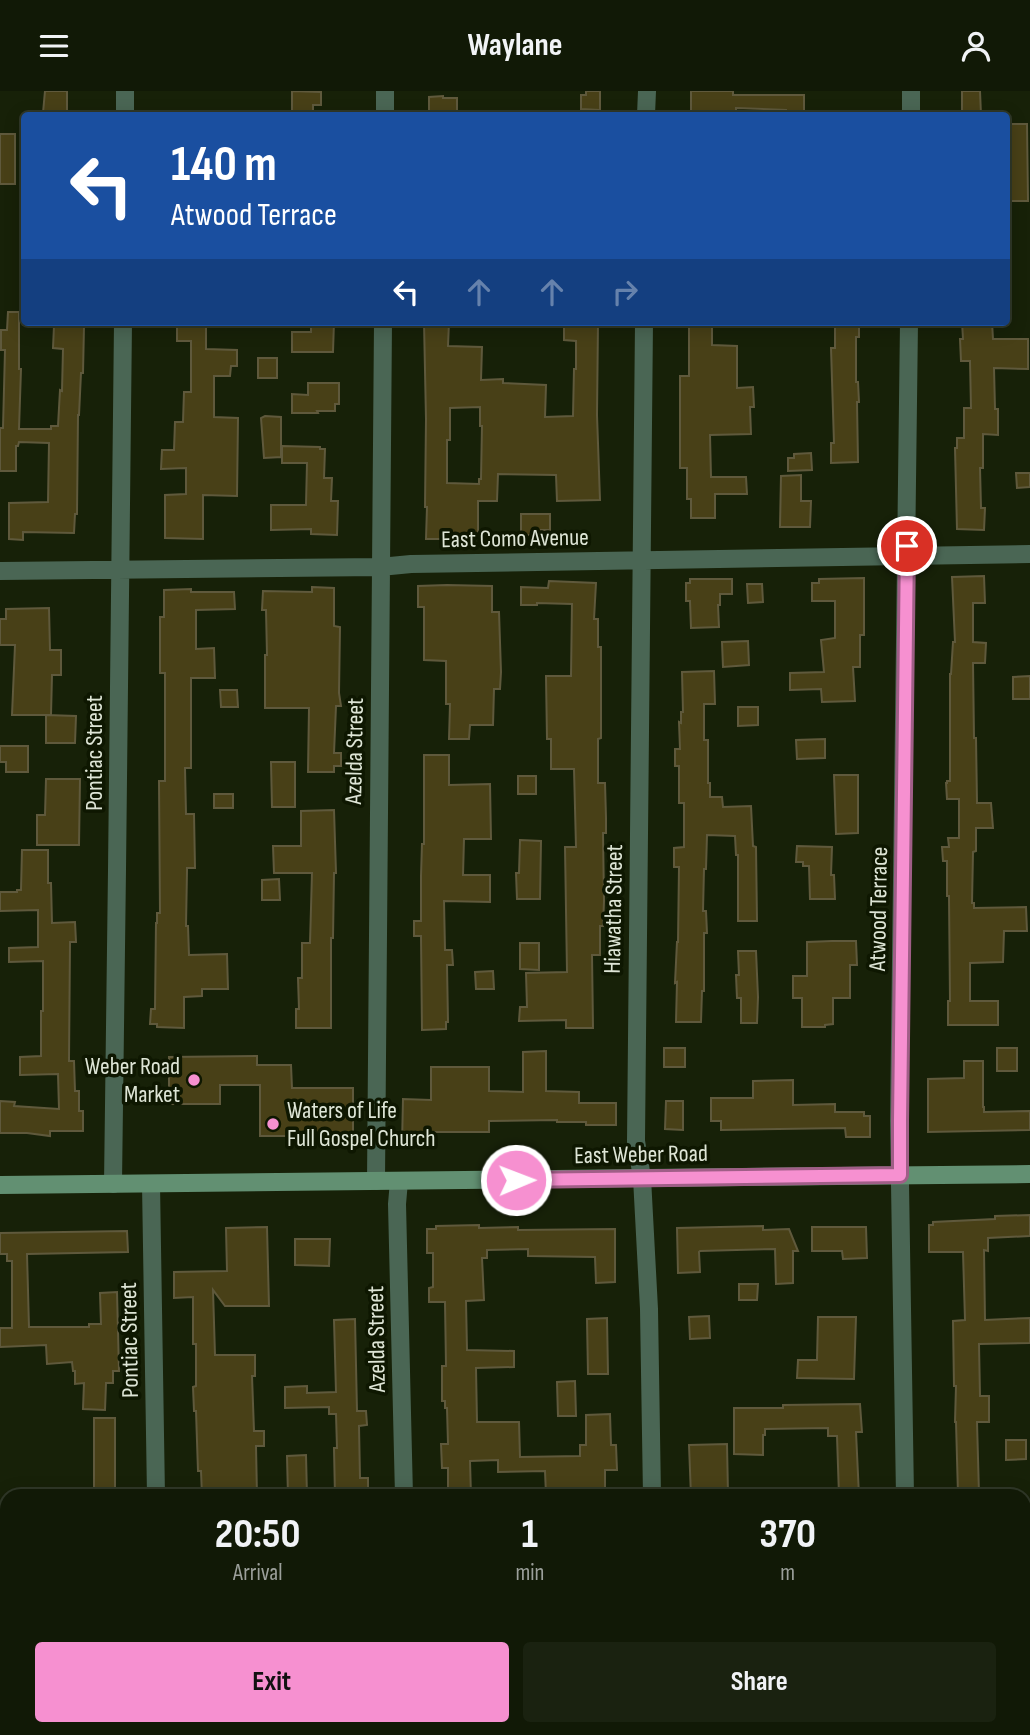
<!DOCTYPE html>
<style>
:root{--surface:#111906;--page:#1a2210;--text:#f1f3f6;--muted:#9ca09b;--line:#303828;--accent:#f690d0}
body{margin:0;font-family:"Sofia Sans Condensed",sans-serif;background:var(--page);color:var(--text);height:100vh;display:flex;flex-direction:column;font-size:26px;white-space:nowrap}
*{box-sizing:border-box;margin:0}
p{font-size:23px;color:var(--muted)}
.icon{flex:none;width:38px;height:38px;fill:none;stroke:currentColor;stroke-width:2;stroke-linecap:round;stroke-linejoin:round}
.map{position:relative;flex:1;overflow:hidden}
.sheet{position:absolute;left:0px;top:1398px;width:1031px;height:247px;display:flex;flex-direction:column;background:var(--surface);border-radius:21px 21px 0 0;box-shadow:0 4px 18px #0003,0 0 0 2px var(--line)}
.sheet>*{flex:none}
.banner{position:absolute;left:21px;top:21px;width:989px;height:214px;border-radius:7px;box-shadow:0 4px 18px #0003,0 0 0 2px var(--line);background:#1a4fa0;color:#fff;overflow:hidden}
.pin{position:absolute;display:grid;place-items:center;width:60px;height:60px;color:#fff;margin:-30px;border:4px solid #fff;border-radius:50%;box-shadow:0 2px 7px #0007}
.me{position:absolute;width:77px;margin:-38px;rotate:89deg;stroke-linejoin:round;filter:drop-shadow(0 0 5px #0008)}
.turn{display:flex;align-items:center;gap:24px;height:147px;padding:0 35px;font-size:32px}
.turn .icon{width:91px;height:91px;stroke-width:2.5}
.turn b{display:block;font-size:49px;line-height:60px}
.lanes{display:flex;align-items:center;height:66px;padding:0 35px;background:#0003;justify-content:center;gap:35px;direction:ltr}
.lanes .off{opacity:.35}
.eta{display:flex;justify-content:space-evenly;align-items:center;height:119px;text-align:center}
.eta b{font-size:42px;font-weight:700;line-height:49px}
.action{display:flex;gap:14px;margin-top:auto;padding:14px 35px}
.action a{flex:1;height:80px;border-radius:7px;background:var(--accent);color:#111;font-size:28px;font-weight:700;line-height:80px;text-align:center}
.action a+a{background:var(--page);color:var(--text)}
header{display:flex;justify-content:space-between;align-items:center;height:91px;padding:0 35px;background:var(--surface);font-size:32px;font-weight:700}
.map>svg:first-child{display:block}
.building{fill:#484017;stroke:#5f593c;stroke-width:2;fill-rule:evenodd}
.lines{fill:none;stroke-linecap:round;stroke-linejoin:round}
.street{stroke:#4a6654;stroke-width:18}
.secondary{stroke:#629072;stroke-width:18}
.route-casing{stroke:#a05e87;stroke-width:18}
.route{stroke:#f690d0;stroke-width:12}
.poi-dot{fill:#f690d0;stroke:#0e1701;stroke-width:2.5}
.labels{text-anchor:middle;stroke-width:7;stroke-linejoin:round;paint-order:stroke}
.street-label{font-size:24px;fill:#dee5d6;stroke:#0e1701}
.poi-label{font-size:24px;fill:#dee5d6;stroke:#0e1701;text-anchor:end}
</style>
<header><svg class="icon" aria-label="menu" viewBox="0 0 24 24"><path d="M4 6h16M4 12h16M4 18h16"/></svg>Waylane<svg class="icon" aria-label="person" viewBox="0 0 24 24"><circle cx="12" cy="8" r="4"/><path d="M4 21q1-7 8-7t8 7"/></svg></header>
<div class="map">
<svg width="1030" height="1644" viewBox="0 0 1030 1644">
<rect width="100%" height="100%" fill="#172108"/>
<path class="building" d="M45 0H67V22H43Z
M292 0 321 1V14H313V22L292 21Z
M586 0H600V19L581 18V4H586Z
M691 0H733V4H804V24H786V19L736 17V24H691Z
M962 0H980L981 24H962Z
M443 5V7H457V21H429V6Z
M1008 33H1027L1028 110H1010Z
M0 43H15V93H0Z
M8 221H19V278H21L19 338H51V335H58L60 299 62 300 63 258 53 257 54 235H84L83 282H81L79 324H78L77 423H75L74 442 23 441V449L9 448V412L48 411 49 352 19 351 18 355H16V380H0V337H3L5 259H1V239H7Z
M177 231H206V258L237 259V275H231L230 285H214V326L238 327 237 405 203 404V448L165 447V404L186 403V377L161 378 162 359H174L175 331H183L184 301H191V250H177Z
M311 231H334L333 261H292V241H311Z
M424 231H449L448 255 482 256 481 289 503 288V292L546 294 545 326 573 325 574 278H576V250L564 249V231H598L597 324 600 409 557 410 556 384 498 383 497 410H478V446H450V448H426L427 416H425L426 328ZM480 316V335H482L481 388H479V393L447 392V349H450V317Z
M689 231H707L708 235H712V254L737 255V297L753 296 754 316H750L751 343 710 344 711 386H746L747 403H715V427H691V408H687V377H680V285H689Z
M835 231H859V246H856V291H858L859 311H857L858 371 831 372V352H834L831 257H835Z
M962 231H992L993 248H1028V278L994 277 995 318H998V344L983 343V377H980L981 417H985L984 439 957 438 955 357H957V347H964V317H971L970 270H961L960 248H963Z
M258 267H277V287H258Z
M308 292H339V313H335V320H317L318 322H292V303L308 304Z
M265 325 281 326V366L264 367 261 327Z
M282 355 320 356V358H325L324 387H332L331 410H338L337 444 311 443V438L271 439V414H306L307 372H282Z
M811 362 812 379 788 380V367H794V363Z
M1016 382H1030V396L1017 397Z
M801 384V410H811L810 436H780L781 385Z
M521 423H550V439H541V444H521Z
M984 485 985 512H973V551L986 552 985 572H973L974 647H976L977 712H991L993 737H976V760L973 761 972 812H974V817L1026 816 1027 840H1004L1003 871 970 872V910H998V934H948V910H950L949 805H947V770H943L942 756H949L948 747H959V708H947L946 692H947V690H950V583H951L953 551H955L952 486Z
M864 487V544H860V576H853L855 610 822 611 821 598 790 599V582L824 581 821 549 835 547V510H812V492H819V488Z
M690 488H732V503H720V514H718L719 536 691 537 690 510H686V492H690Z
M549 490 596 492 594 528H598V556H601V647L598 648V692H605L606 727V742H603L604 810 603 835H600V864H592L593 937H566V929L519 930 520 916H527L526 882 567 881 565 756H576L574 678H551V648H547L546 585H571L572 513 537 512V514H521V496L548 497Z
M747 493H762L763 511 748 512Z
M447 494 492 495V521H499L501 581 500 598H494L493 634H470L469 648H449L450 613H446V570L424 569V516H418V495Z
M312 496 334 497V535L340 536 339 602 341 615H336L334 662H341V675H334V681H308L309 617H265V564H267L266 519H262L263 500 312 501Z
M191 498V501H234L235 518 196 519V558L214 557 215 587H191V677H185L186 723H194L195 777H187V780L186 835H188L189 864 227 863 228 898H202V905L184 906V937L157 936V933H150L151 918H155L156 832H157V822H160L159 690H165V582H160V526H164V499Z
M49 517 50 559H61V584H52L51 624H12L15 554H0V528H6V518Z
M748 550 749 574 723 576 722 551Z
M714 580 715 613H704V649H708V692H710V706H722L723 716 751 715 753 755 756 756 757 830H738V764H736L735 745 707 744 706 778H704L703 820H706L707 842H704V900H702L701 931H676L677 891 675 892 677 851H678L679 776H674V757L684 756V712H679V675H675V658H680L679 631 681 632V621H683L682 581Z
M1030 585V608H1013V586Z
M220 599H237L238 616H221Z
M738 616H758V634L738 635Z
M46 624 76 625 75 652H46Z
M825 648V667L797 668 796 649Z
M0 655H28V681H6V671H0Z
M424 664H449V694L490 693 491 748H464L463 784H490V811L444 810 445 859H452L453 874H447L448 931H446V938L422 939 421 845H414V830H421V785L422 753H424Z
M271 671H295V716H272Z
M834 684H858V742L836 743Z
M518 685H536V703H518Z
M46 688H80L79 754H37V724H45Z
M214 703H233V717H214Z
M334 719 336 782H334L333 847H331V937H296V918H299L298 887H302V852H310L312 782H274L273 755H301V720Z
M520 749 541 750 540 808H517L516 782H519Z
M797 755 832 756 831 784H834L835 808H810L809 775H803V771H796Z
M22 759H48V792H51L52 832 75 831 76 851H70L69 970H74L75 1000H79V1020H83V1040H50V1045L27 1042H0V1010L15 1011 14 1015 59 1018 58 983 20 984V966L41 965V920H43V870L9 871V857L38 856V819L0 820V801H17V799H21Z
M279 788 280 809H262V789Z
M832 850H856L857 874H850V907H833V933L825 934V936H802V907H793V885H807V851Z
M520 852H539V879L520 878Z
M738 860H756L758 906 757 932H741V907H737L736 884H739Z
M493 880 494 898H476L475 881Z
M664 957H685V976H664Z
M997 957H1017V980H997Z
M546 960V1000L579 1001V1012H616V1034H586V1031H557V1029L489 1030V1041H426L425 1053H402L403 1008 431 1009V976H489V1000L523 1001V961Z
M257 965V974H291L292 997H353V1042H292V1045H260V994H220V1013H169V966Z
M964 970H983V1016H984V1021L1030 1020V1039L928 1041V988L964 987Z
M793 989V1014L835 1013V1021H864V1025H870V1046H846L845 1037 721 1039V1030H711V1007H753V990Z
M666 1010H683V1039L665 1038Z
M1030 1124V1145L988 1147V1160L984 1159 985 1229 1030 1227V1252L979 1253 980 1305H989V1331H977L979 1403H958L956 1331H955L956 1295H954L953 1230 965 1229 963 1161H929V1134H933V1131L995 1128V1125Z
M479 1134V1137L518 1136V1139L615 1138V1191L596 1192 595 1166 528 1165V1158L487 1159V1167H482L484 1209 466 1210 467 1259 514 1260V1276L476 1277 477 1331H519L520 1366 580 1365V1354H586V1324L610 1323 611 1354H616L617 1379H605V1398H603V1405L546 1404 545 1380 498 1381V1369L470 1370 471 1405H448V1377H442L441 1353H448L447 1317H445V1310H442V1275H446L445 1211H429V1197L433 1196V1162H427V1138H436V1135Z
M763 1135V1139L789 1138 798 1160H793V1192L776 1193 775 1158 700 1160 699 1161 700 1181 678 1182 677 1137Z
M267 1136 269 1215H225L213 1199 215 1264H255V1285H252L254 1340H264V1355H256L257 1405H202L201 1380H198L196 1320H194L193 1296 196 1295V1253H193V1206L174 1207V1181L227 1180 226 1137Z
M812 1136H866L867 1167 843 1168 842 1160H812Z
M127 1140 128 1161 27 1163 29 1236H89V1233H101L100 1202 117 1201 119 1280H113V1292H106L105 1319 83 1318 84 1292 75 1293V1280H73L72 1271 47 1273 46 1254 0 1256V1237H12V1170H7V1163H0V1142Z
M295 1148H330L329 1175 295 1174Z
M739 1193H758L757 1209H739Z
M709 1225 710 1247 690 1248 689 1226Z
M818 1226H856L854 1288 797 1287 798 1269H817Z
M607 1227 608 1283H588L587 1228Z
M355 1228 357 1320H366L367 1334 359 1335 360 1387H368V1405H335L334 1357H337L336 1323H329V1316L285 1317V1296L307 1295V1302L336 1301 334 1229Z
M575 1290 576 1325H558L557 1291Z
M860 1313 862 1341H856L859 1405H839L837 1345H828V1337L765 1338V1344H763V1364L734 1363V1317H783V1314Z
M94 1327H115V1405H94Z
M1006 1349H1026V1368L1006 1369Z
M727 1353 728 1403H718V1405H691L689 1354Z
M306 1364 307 1405H288L287 1365Z"/>
<g class="lines">
<path class="street" d="M125 24V0
M385 24V0
M646 24 647 0
M911 24V0
M644 231 636 1050 642 1087 649 1218 652 1405
M0 480 380 476 411 473 1030 463
M376 1090 383 231
M399 1090 397 1113 404 1405
M113 1093 117 779 123 231
M151 1093 156 1405
M905 1405 899 1030 909 231
M160 1638V1644
M410 1638V1644
M657 1638V1644
M910 1638V1644"/>
<path class="secondary" d="M0 1094 1030 1083"/>
</g>
<g class="lines">
<g class="route-casing">
<path id="route" d="M516 1089 900 1084V1030L907 455"/>
</g>
<use href="#route" class="route"/>
</g>
<g class="poi-dot">
<circle cx="194" cy="989" r="7"/>
<circle cx="273" cy="1033" r="7"/>
</g>
<g class="labels">
<g class="street-label">
<text transform="translate(515 447) rotate(-1)" y="8">East Como Avenue</text>
<text transform="translate(354 660) rotate(-89)" y="8">Azelda Street</text>
<text transform="translate(94 662) rotate(-90)" y="8">Pontiac Street</text>
<text transform="translate(613 818) rotate(-89)" y="8">Hiawatha Street</text>
<text transform="translate(878 818) rotate(-89)" y="8">Atwood Terrace</text>
<text transform="translate(641 1063) rotate(-1)" y="8">East Weber Road</text>
<text transform="translate(376 1248) rotate(-91)" y="8">Azelda Street</text>
<text transform="translate(129 1249) rotate(-91)" y="8">Pontiac Street</text>
</g>
<g class="poi-label">
<text x="180" y="983">Weber Road<tspan x="180" dy="28">Market</tspan></text>
<text x="287" y="1027" text-anchor="start">Waters of Life<tspan x="287" dy="28">Full Gospel Church</tspan></text>
</g>
</g>
</svg>
<div class="pin" style="left:907px;top:455px;background:#d93025"><svg class="icon" aria-label="arrive" viewBox="0 0 24 24"><path d="M6 21V4h12l-3 4 3 4H6"/></svg></div>
<svg class="me" style="left:516px;top:1089px" viewBox="-20 -20 40 40"><circle r="17" fill="#f690d0" stroke="#fff" stroke-width="3"/><path d="M0-11L8 9 0 5-8 9z" fill="#fff"/></svg>
<div class="banner">
<div class="turn"><svg class="icon" aria-label="left" viewBox="0 0 24 24"><path d="M17 20v-9H6M10 6l-5 5 5 5"/></svg><div><b>140 m</b>Atwood Terrace</div></div>
<div class="lanes"><svg class="icon" aria-label="left" viewBox="0 0 24 24"><path d="M17 20v-9H6M10 6l-5 5 5 5"/></svg><svg class="icon off" aria-label="ahead" viewBox="0 0 24 24"><path d="M12 20V5M6 11l6-6 6 6"/></svg><svg class="icon off" aria-label="ahead" viewBox="0 0 24 24"><path d="M12 20V5M6 11l6-6 6 6"/></svg><svg class="icon off" aria-label="right" viewBox="0 0 24 24"><path d="M7 20v-9h11M14 6l5 5-5 5"/></svg></div>
</div>
<section class="sheet">
<div class="eta">
<div><b>20:50</b><p>Arrival</p></div>
<div><b>1</b><p>min</p></div>
<div><b>370</b><p>m</p></div>
</div>
<div class="action"><a>Exit</a><a>Share</a></div>
</section>
</div>
